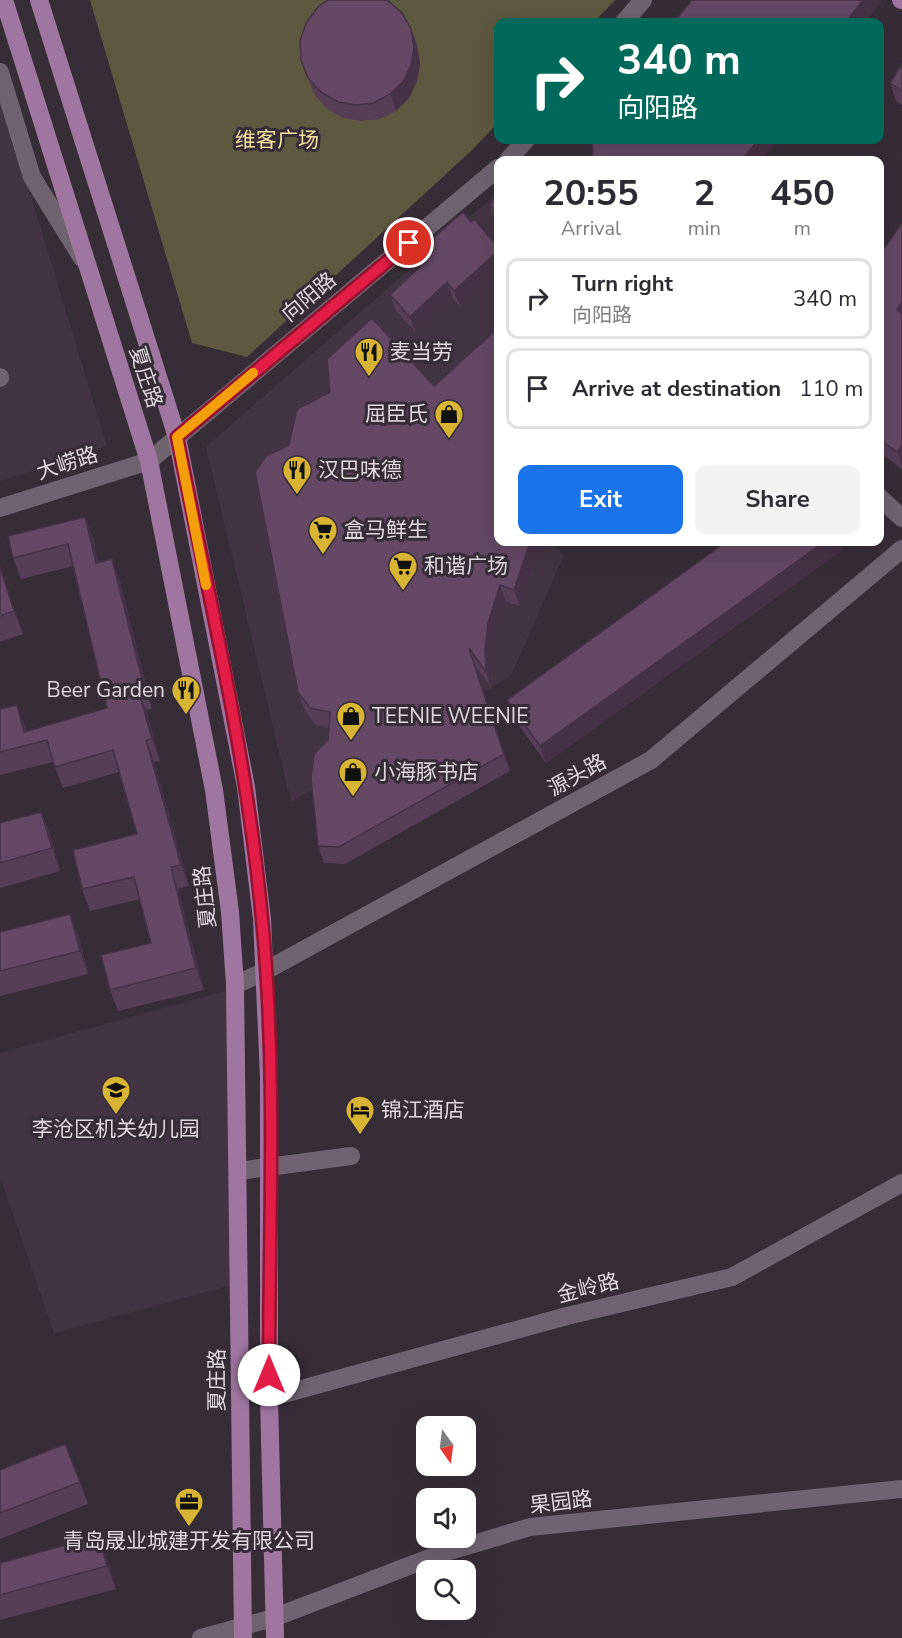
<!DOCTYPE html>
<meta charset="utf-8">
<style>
:root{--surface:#fff;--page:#f2f2f3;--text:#2b2b33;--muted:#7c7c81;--line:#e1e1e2;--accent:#1a73e8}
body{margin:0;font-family:"Nunito Sans","Noto Sans SC",sans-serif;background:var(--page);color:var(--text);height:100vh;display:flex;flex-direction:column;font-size:22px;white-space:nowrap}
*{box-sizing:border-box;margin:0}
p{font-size:20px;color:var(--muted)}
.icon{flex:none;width:33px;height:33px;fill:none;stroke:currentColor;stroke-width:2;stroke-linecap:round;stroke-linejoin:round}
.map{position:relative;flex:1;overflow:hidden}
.drawer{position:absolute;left:494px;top:156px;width:390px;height:390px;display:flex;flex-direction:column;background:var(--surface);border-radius:12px;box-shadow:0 6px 24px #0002}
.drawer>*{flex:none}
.guide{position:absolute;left:494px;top:18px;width:390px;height:126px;border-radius:12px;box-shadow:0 6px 24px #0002;background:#00695c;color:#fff;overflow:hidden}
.needle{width:39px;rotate:166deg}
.controls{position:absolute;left:416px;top:1416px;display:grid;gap:12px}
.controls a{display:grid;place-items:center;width:60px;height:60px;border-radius:12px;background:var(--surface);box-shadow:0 6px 24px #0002;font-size:30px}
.pin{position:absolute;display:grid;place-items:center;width:51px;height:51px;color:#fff;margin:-26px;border:3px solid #fff;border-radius:50%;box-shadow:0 2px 6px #0007}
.me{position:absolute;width:66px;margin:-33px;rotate:0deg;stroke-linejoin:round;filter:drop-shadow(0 0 4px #0008)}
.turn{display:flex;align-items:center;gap:21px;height:126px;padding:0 24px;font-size:27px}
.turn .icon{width:78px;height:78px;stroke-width:2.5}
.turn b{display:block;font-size:42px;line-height:51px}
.eta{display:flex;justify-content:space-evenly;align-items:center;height:102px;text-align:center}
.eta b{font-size:36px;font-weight:700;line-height:42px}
.primary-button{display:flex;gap:12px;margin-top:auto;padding:12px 24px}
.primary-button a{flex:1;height:69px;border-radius:12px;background:var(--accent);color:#fff;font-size:24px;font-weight:700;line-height:69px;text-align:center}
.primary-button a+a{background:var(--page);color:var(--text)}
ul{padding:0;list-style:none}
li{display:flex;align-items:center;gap:18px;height:81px;margin:0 12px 9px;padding:0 12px;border:3px solid var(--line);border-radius:12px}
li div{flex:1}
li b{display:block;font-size:22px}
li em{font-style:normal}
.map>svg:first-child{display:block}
.built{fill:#433444}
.green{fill:#5f5841}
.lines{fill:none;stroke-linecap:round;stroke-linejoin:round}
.minor{stroke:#6f636f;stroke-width:18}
.major{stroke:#9e769f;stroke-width:18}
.wall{fill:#563e56}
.shaded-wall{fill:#463246}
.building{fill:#644864;stroke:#463246;stroke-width:1.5}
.route-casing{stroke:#92132f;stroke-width:15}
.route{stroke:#e11d48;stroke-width:10}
.slow{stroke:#f59e0b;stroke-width:10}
.labels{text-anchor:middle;stroke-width:6;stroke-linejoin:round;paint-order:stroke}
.park-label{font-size:21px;fill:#f5e09e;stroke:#372d37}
.street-label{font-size:21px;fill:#dfd9df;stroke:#372d37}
.poi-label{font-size:21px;fill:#dfd9df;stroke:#372d37;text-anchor:start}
</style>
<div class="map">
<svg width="902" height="1638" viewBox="0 0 902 1638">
<rect width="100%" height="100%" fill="#372d37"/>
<path class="built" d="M0 95 107 446 0 481Z
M498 192V542H552L564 555 511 676 291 802 206 447Z
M233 989 232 1285 54 1333 0 1177V1053Z"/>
<path class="green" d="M90 0H615L594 22H498V123L471 151 247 357 192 343Z"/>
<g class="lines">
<path class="minor" d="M624 22 643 0
M0 72 32 177 82 258
M508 160 526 140
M0 378V377
M879 497 902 518
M0 508 149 461 498 168
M235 985 265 971 651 760 902 549
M238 1171 351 1156
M269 1398 567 1316 732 1277 902 1183
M201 1638 273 1618 440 1554 530 1527 902 1489"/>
<path class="major" d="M4 0 149 461 214 790 230 912 235 985 243 1638
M39 0 177 437 246 787 262 919 269 1077V1398L275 1638
M901 0H902"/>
</g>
<path class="wall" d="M411 29 417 45 420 64 417 81 409 98 396 111 380 119 361 121 343 118 327 109 314 94 301 60Z
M902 64V105L896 101 890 83Z
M498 196V223L495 221 489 205Z
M463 212 460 307 453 298 416 333 396 311 390 295 423 263 418 251Z
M902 223V469L879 452V256Z
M85 517 93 539 98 563 112 559 120 581 152 709 146 710 160 761 154 762 189 886 178 889 204 990 118 1011 110 990 151 943 140 899 90 911 82 889 137 834 119 772 63 788 53 762 0 775V709L17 705 26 731 107 708 73 566 21 579 13 558Z
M498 542H544L537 555 520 606 506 602 495 639 491 665 492 689 475 665 510 771 345 864 324 863 318 846 329 728 316 725 304 709 298 692Z
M842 542V550L546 763 513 717 507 700Z
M0 567 23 634 0 642Z
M41 812 50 834 60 871 0 888V823Z
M0 932 79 937 88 974 0 996Z
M0 1470 80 1482 88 1504 0 1539Z
M107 1559 116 1589 0 1620V1563Z"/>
<path class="shaded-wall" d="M863 0H881V2L866 22H846Z
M411 29 417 45 420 64 417 81 409 98 396 111 390 94Z
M758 140H778L762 160H742Z
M498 251V272L460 307 454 291Z
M447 282 453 298 416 333 410 317Z
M902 302V324L897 310Z
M902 445V466L897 452Z
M85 517 93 539 104 585 96 563Z
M530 542H544L537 555 520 606 514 590Z
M824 542H842V550L546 763 540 746Z
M112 559 120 581 152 709 144 687Z
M0 567 8 590 23 634 14 611Z
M500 585 506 602 495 639 491 665 492 689 486 672 485 649 488 623Z
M469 648 475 665 510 771 488 714Z
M138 688 146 710 160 761 152 739Z
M17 705 25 726 30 744 24 732Z
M146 740 154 762 189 886 181 865Z
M41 812 50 834 60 871 52 848Z
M171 867 178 889 204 990 196 968Z
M70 914 79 937 88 974 80 951Z
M99 1536 107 1559 116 1589 107 1566Z"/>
<path class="building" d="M328 0H387L402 13 411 29 414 48 411 65 403 82 390 94 374 103 356 105 338 102 321 92 308 78 301 60 300 41 306 23 318 7Z
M692 0H863L846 22H674Z
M902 64V91L890 83Z
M592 140H758L742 160H593Z
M498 196V212L489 205Z
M463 212 471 222 474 219 498 247V251L454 291 447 282 410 317 390 295 427 260 418 251Z
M902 223V302L897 310 902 314V445L897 452 879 439V256Z
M372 318 434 386 498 328V542H530L514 590 500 585 488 623 485 649 486 672 469 648 487 704 488 714 490 713 504 754 339 847 318 846 311 778 314 754 328 740 330 712 310 708 298 692 255 472 266 456 289 445 297 409 330 392 327 359Z
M85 517 96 563 112 559 144 687 138 688 152 739 146 740 181 865 171 867 196 968 110 990 101 955 151 943 134 877 82 889 73 850 137 834 113 750 55 767 47 740 0 752V709L17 705 24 732 107 708 68 544 13 558 8 536Z
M726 542H824L540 746 507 700Z
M0 567 14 611 0 616Z
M41 812 52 848 0 863V823Z
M70 914 80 951 0 971V932Z
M65 1444 80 1482 0 1513V1470Z
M99 1536 107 1566 0 1595V1563Z"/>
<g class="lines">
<g class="route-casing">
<path id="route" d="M269 1375C269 1224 277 1070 262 919 247 756 209 597 177 437L409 243"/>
</g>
<use href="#route" class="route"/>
<path class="slow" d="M206 585 177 437 253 373"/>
</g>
<defs>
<g id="restaurant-pin" transform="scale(1.5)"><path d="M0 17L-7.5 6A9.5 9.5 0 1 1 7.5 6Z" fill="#d8b434" stroke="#372d37"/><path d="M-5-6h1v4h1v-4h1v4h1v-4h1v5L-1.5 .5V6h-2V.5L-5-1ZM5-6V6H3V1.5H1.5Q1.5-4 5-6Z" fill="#111"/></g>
<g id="shop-pin" transform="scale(1.5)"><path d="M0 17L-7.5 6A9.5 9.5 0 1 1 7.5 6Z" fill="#d8b434" stroke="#372d37"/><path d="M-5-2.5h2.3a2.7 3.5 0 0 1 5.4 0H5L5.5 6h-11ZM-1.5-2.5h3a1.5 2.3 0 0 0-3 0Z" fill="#111"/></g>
<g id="supermarket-pin" transform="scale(1.5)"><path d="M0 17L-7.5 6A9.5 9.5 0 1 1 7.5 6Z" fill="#d8b434" stroke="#372d37"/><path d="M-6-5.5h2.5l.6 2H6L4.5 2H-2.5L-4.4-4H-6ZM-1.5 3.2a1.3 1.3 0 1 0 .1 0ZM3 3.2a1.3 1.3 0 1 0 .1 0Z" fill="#111"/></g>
<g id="school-pin" transform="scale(1.5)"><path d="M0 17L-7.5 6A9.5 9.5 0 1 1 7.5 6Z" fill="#d8b434" stroke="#372d37"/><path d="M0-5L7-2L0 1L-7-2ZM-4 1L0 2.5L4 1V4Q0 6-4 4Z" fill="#111"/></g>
<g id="hotel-pin" transform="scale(1.5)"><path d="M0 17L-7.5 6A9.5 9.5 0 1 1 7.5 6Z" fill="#d8b434" stroke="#372d37"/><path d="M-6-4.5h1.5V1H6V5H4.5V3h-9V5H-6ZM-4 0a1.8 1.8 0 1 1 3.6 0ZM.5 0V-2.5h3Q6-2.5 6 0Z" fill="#111"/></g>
<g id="office-pin" transform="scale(1.5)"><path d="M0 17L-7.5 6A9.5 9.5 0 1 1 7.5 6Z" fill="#d8b434" stroke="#372d37"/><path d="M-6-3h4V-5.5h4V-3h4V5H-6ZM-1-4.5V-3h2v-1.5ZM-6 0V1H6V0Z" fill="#111"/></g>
</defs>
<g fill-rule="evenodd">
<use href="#restaurant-pin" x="369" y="352"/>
<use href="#shop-pin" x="449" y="414"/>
<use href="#restaurant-pin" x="297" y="470"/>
<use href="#supermarket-pin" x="323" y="530"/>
<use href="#supermarket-pin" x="403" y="566"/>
<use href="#restaurant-pin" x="186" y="690"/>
<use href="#shop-pin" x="351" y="716"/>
<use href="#shop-pin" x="353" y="772"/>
<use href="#school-pin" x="116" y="1090"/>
<use href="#hotel-pin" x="360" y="1110"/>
<use href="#office-pin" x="189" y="1502"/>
</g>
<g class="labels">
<g class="park-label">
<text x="277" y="147">维客广场</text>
</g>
<g class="street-label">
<text transform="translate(309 297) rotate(-40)" y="7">向阳路</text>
<text transform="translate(146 377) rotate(72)" y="7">夏庄路</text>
<text transform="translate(67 463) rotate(-18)" y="7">大崂路</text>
<text transform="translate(577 775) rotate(-29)" y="7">源头路</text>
<text transform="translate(205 897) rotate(-96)" y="7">夏庄路</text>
<text transform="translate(588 1288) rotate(-14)" y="7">金岭路</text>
<text transform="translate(217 1380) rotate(-90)" y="7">夏庄路</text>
<text transform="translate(561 1502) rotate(-7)" y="7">果园路</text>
</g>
<g class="poi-label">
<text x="390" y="359">麦当劳</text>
<text x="428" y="421" text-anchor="end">屈臣氏</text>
<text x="318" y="477">汉巴味德</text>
<text x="344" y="537">盒马鲜生</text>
<text x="424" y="573">和谐广场</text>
<text x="165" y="697" text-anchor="end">Beer Garden</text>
<text x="372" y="723">TEENIE WEENIE</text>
<text x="374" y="779">小海豚书店</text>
<text x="381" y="1117">锦江酒店</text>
<text x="116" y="1136" text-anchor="middle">李沧区机关幼儿园</text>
<text x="189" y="1548" text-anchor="middle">青岛晟业城建开发有限公司</text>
</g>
</g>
</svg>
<div class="controls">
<a><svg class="needle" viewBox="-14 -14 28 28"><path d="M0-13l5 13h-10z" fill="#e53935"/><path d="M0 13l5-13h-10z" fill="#7c7c81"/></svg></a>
<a><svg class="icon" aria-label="sound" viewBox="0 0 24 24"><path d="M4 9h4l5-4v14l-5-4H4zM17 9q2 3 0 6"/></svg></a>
<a><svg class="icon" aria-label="search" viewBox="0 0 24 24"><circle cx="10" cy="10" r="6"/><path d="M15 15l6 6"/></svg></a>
</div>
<div class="pin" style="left:409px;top:243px;background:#d93025"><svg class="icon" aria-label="arrive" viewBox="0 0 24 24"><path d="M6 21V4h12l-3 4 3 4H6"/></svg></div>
<svg class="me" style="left:269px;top:1375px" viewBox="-20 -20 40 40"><circle r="19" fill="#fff"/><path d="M0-13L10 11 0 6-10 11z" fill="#e11d48"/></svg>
<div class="guide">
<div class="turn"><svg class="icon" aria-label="right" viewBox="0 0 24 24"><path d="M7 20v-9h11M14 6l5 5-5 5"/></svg><div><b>340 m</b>向阳路</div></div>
</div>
<section class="drawer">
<div class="eta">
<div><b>20:55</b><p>Arrival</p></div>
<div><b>2</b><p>min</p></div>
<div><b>450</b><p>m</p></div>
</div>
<ul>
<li><svg class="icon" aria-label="right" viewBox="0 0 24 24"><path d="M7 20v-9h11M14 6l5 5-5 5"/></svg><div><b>Turn right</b><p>向阳路</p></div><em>340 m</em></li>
<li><svg class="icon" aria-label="arrive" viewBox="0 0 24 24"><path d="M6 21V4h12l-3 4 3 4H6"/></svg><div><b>Arrive at destination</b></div><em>110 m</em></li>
</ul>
<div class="primary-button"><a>Exit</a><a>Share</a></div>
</section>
</div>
